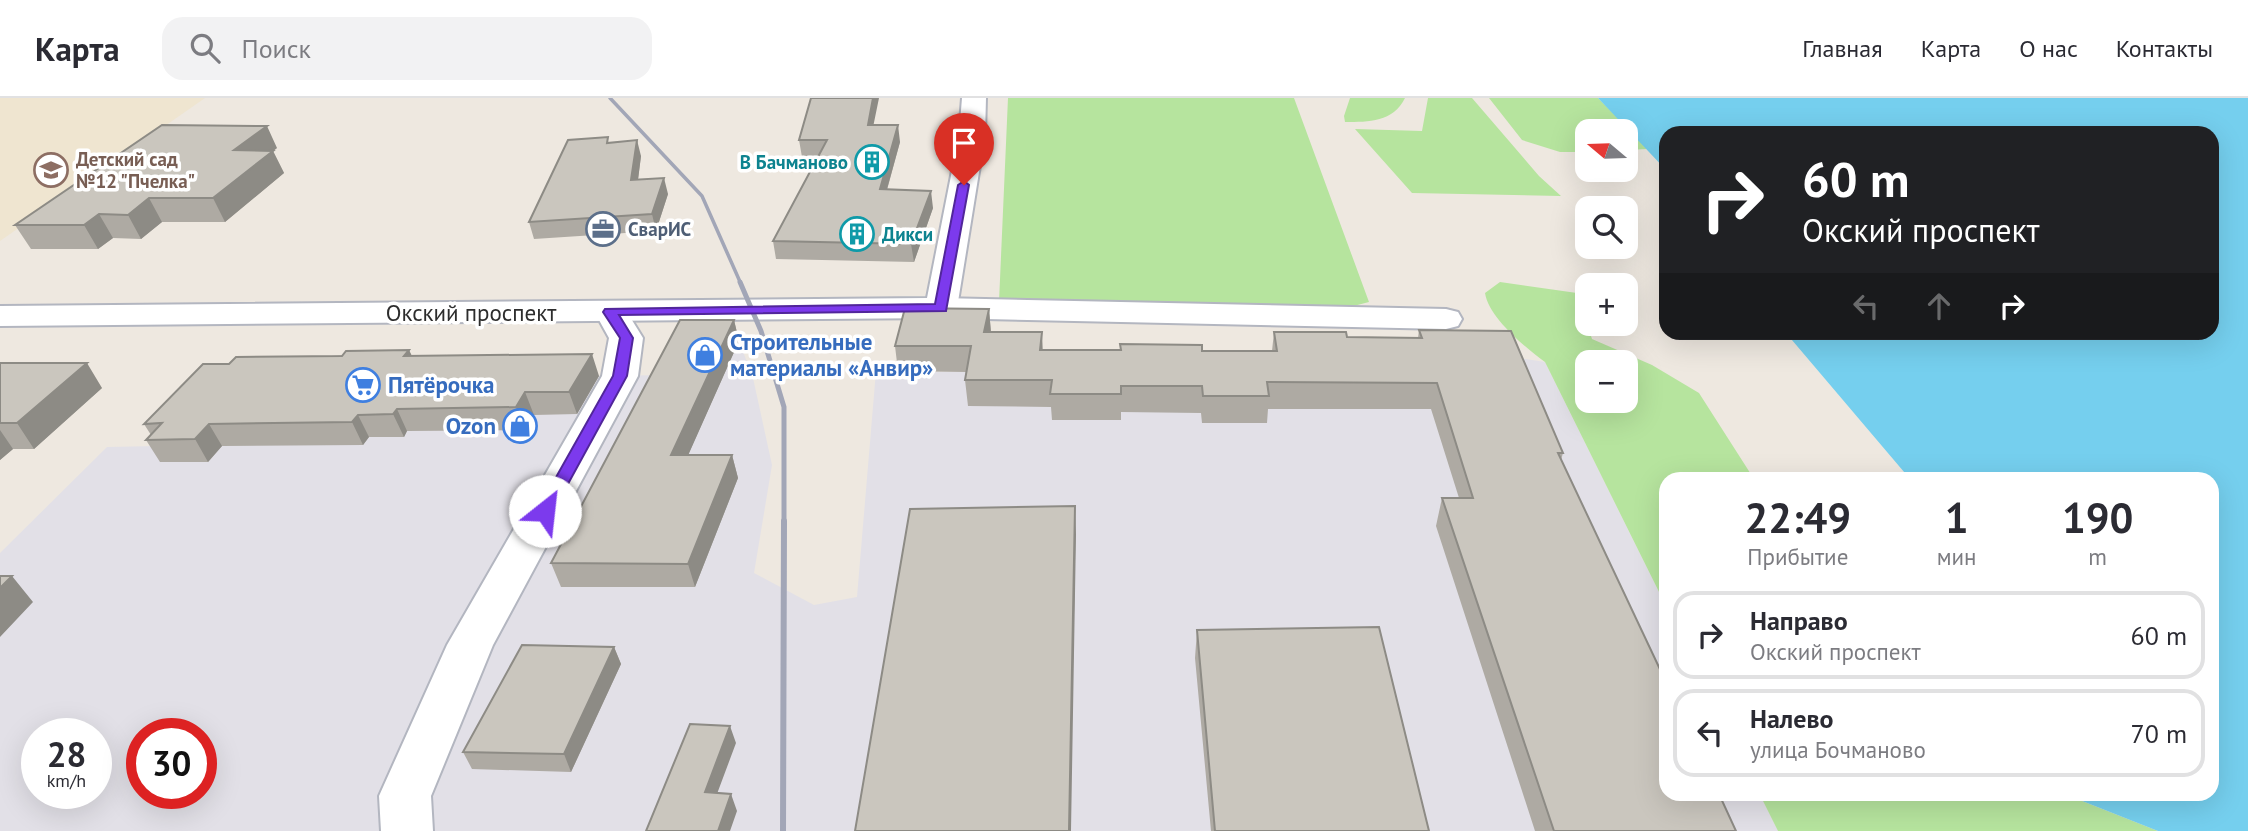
<!DOCTYPE html>
<html lang="ru">
<meta charset="utf-8">
<style>
:root{--surface:#fff;--page:#f2f2f3;--text:#2b2b33;--muted:#7c7c81;--line:#e1e1e2}
body{margin:0;font-family:"PT Sans",sans-serif;background:var(--page);color:var(--text);height:100vh;display:flex;flex-direction:column;font-size:26px;white-space:nowrap}
*{box-sizing:border-box;margin:0}
p{font-size:23px;color:var(--muted)}
.icon{flex:none;width:38px;height:38px;fill:none;stroke:currentColor;stroke-width:2;stroke-linecap:round;stroke-linejoin:round}
.map{position:relative;flex:1;overflow:hidden}
.sheet{position:absolute;left:1659px;top:374px;width:560px;height:329px;display:flex;flex-direction:column;background:var(--surface);border-radius:21px;box-shadow:0 7px 28px #0002}
.sheet>*{flex:none}
.top-card{position:absolute;left:1659px;top:28px;width:560px;height:214px;border-radius:21px;box-shadow:0 7px 28px #0002;background:#202124;color:#fff;overflow:hidden}
.needle{width:46px;rotate:289deg}
.controls{position:absolute;left:1575px;top:21px;display:grid;gap:14px}
.controls a{display:grid;place-items:center;width:63px;height:63px;border-radius:14px;background:var(--surface);box-shadow:0 7px 28px #0002;font-size:35px}
.speed{position:absolute;left:21px;top:620px;display:flex;gap:14px;font-size:35px;font-weight:700;text-align:center}
.speed>*{display:grid;place-content:center;width:91px;height:91px;border-radius:50%;background:var(--surface);box-shadow:0 7px 28px #0002;line-height:1}
.speed small{font-size:18px;font-weight:400}
.speed .limit{border:10px solid #d22;background:#fff;color:#111}
.pin{position:absolute;display:grid;place-items:center;width:60px;height:60px;color:#fff;margin:-72px -30px;border-radius:50% 50% 50% 0;rotate:-45deg;box-shadow:0 0 7px #0007}
.pin .icon{rotate:45deg}
.me{position:absolute;width:77px;margin:-38px;rotate:29deg;stroke-linejoin:round;filter:drop-shadow(0 0 5px #0008)}
.turn{display:flex;align-items:center;gap:24px;height:147px;padding:0 28px;font-size:32px}
.turn .icon{width:91px;height:91px;stroke-width:2.5}
.turn b{display:block;font-size:49px;line-height:60px}
.lanes{display:flex;align-items:center;height:66px;padding:0 28px;background:#0003;justify-content:center;gap:35px;direction:ltr}
.lanes .off{opacity:.35}
.eta{display:flex;justify-content:space-evenly;align-items:center;height:119px;text-align:center}
.eta b{font-size:42px;font-weight:800;line-height:49px}
ul{padding:0;list-style:none}
li{display:flex;align-items:center;gap:21px;height:88px;margin:0 14px 10px;padding:0 14px;border:4px solid var(--line);border-radius:21px}
li div{flex:1}
li b{display:block;font-size:26px}
li em{font-style:normal}
header{display:flex;align-items:center;gap:42px;box-sizing:border-box;height:98px;padding:0 35px;background:var(--surface);border-bottom:2px solid var(--line)}
header strong{font-size:33px}
nav{display:flex;gap:38px;margin-inline-start:auto;font-size:24px}
.search{width:490px;height:63px;background:var(--page);display:flex;align-items:center;gap:18px;box-sizing:border-box;padding:0 24px;border-radius:21px;color:var(--muted);font-size:26px}
.map>svg:first-child{display:block}
.industrial{fill:#e2e0e7;fill-rule:evenodd}
.education{fill:#efe5d0}
.green{fill:#b6e49e;fill-rule:evenodd}
.water{fill:#75cfee}
.lines{fill:none;stroke-linecap:round;stroke-linejoin:round}
.minor-casing{stroke:#b3b6c0;stroke-width:4}
.secondary-casing{stroke:#b3b6c0;stroke-width:4}
.minor{fill:#fff;fill-rule:evenodd}
.secondary{fill:#fff;fill-rule:evenodd}
.rail-far2{stroke:#a2a6b7;stroke-width:3.5}
.rail-far1{stroke:#a2a6b7;stroke-width:5}
.rail{stroke:#a2a6b7;stroke-width:6}
.wall{fill:#aeaaa3}
.shaded-wall{fill:#8d8b85}
.building{fill:#cac6be;stroke:#8d8b85;stroke-width:2}
.route{fill:#7c3aed;stroke:#51269a;stroke-width:2}
.labels{text-anchor:middle;stroke-width:7;stroke-linejoin:round;paint-order:stroke}
.far-education-label{font-size:19px;font-weight:bold;fill:#785e54;stroke:#fff;text-anchor:start}
.far-culture-label{font-size:19px;font-weight:bold;fill:#0d838f;stroke:#fff;text-anchor:end}
.far-service-label{font-size:19px;font-weight:bold;fill:#4e5e75;stroke:#fff;text-anchor:start}
.street-label{font-size:23px;fill:#2d2d2d;stroke:#fff}
.shop-label{font-size:23px;font-weight:bold;fill:#366cbe;stroke:#fff;text-anchor:start}
</style>
<header>
<strong>Карта</strong>
<div class="search"><svg class="icon" aria-label="search" viewBox="0 0 24 24"><circle cx="10" cy="10" r="6"/><path d="M15 15l6 6"/></svg>Поиск</div>
<nav><a>Главная</a><a>Карта</a><a>О нас</a><a>Контакты</a></nav>
</header>
<div class="map">
<svg width="2248" height="733" viewBox="0 0 2248 733">
<rect width="100%" height="100%" fill="#eee8e0"/>
<path class="industrial" d="M739 243 753 280 772 367 754 475 814 507 857 499 876 273 984 274 1505 258 1545 264 1666 508V696L1760 697 1778 733H0V455L107 349 158 348 445 280 668 277ZM37 635H96V695H37ZM142 635H201V695H142Z"/>
<path class="education" d="M0 0H205L0 143Z"/>
<path class="green" d="M1008 0H1294L1369 204 1338 212 999 204Z
M1350 0H1405C1393 24 1369 24 1345 24L1344 18Z
M1428 0H1472L1539 78 1561 98 1412 95 1355 31 1422 33Z
M1489 0H1598L1648 51 1626 52V33H1587V54H1560L1522 42Z
M1500 184 1577 195 1592 241 1652 267 1699 295 1754 381 1666 382V508L1545 264C1525 249 1489 220 1485 195ZM1587 264H1626V303H1587Z
M1760 697H2067L2158 733H1778Z"/>
<path class="water" d="M1598 0H2248V733H2158L2067 697 2212 696V382L1910 381 1786 235 2212 234V35H1666V72Z"/>
<g class="lines">
<g class="minor-casing">
<path id="minor" d="M941 200 1446 211 1458 214 1462 221 1458 228 1446 231 941 220 930 217 925 210 930 203Z
M610 203 622 206 643 240 638 278 493 547 431 698 433 733H381L379 698 447 547 602 278 609 240 594 213 598 206Z"/>
</g>
<g class="secondary-casing">
<path id="secondary" d="M962 0H986L985 37 957 210 952 217 941 220 0 228V208L927 200 959 37Z"/>
</g>
<use href="#minor" class="minor"/>
<use href="#secondary" class="secondary"/>
<path class="rail-far2" d="M610 0 702 98 741 186"/>
<path class="rail-far1" d="M740 184 761 233 784 309V425"/>
<path class="rail" d="M783 733 784 423"/>
</g>
<path class="wall" d="M873 27 900 44 887 92 933 110 914 164 776 161 773 143 818 59H802L799 42Z
M610 45 641 58 638 81 668 96 656 133 534 141 529 124Z
M277 50 273 53 284 75 225 124H162L141 141 113 140 98 151H31L15 127Z
M989 211 991 234 1043 252 1272 253 1274 234 1347 239 1418 240 1419 232 1563 355 1561 362 1736 733H1535L1436 428 1442 400H1459L1431 311H1268L1267 325H1202L1201 315 1121 314V322H1052L1051 309 968 308 965 282 966 274 898 273 895 248Z
M734 222 739 243 688 357H732L738 380 695 489H561L551 465Z
M409 252 412 258 599 278 577 316 534 317 525 332 407 333 404 339H369L363 347 222 348 208 364H160L146 342 151 337 144 326 229 266Z
M0 265 102 290 34 351H13L0 362Z
M1197 532 1429 733H1211L1195 560Z
M614 549 621 566 571 674 472 671 463 654Z"/>
<path class="shaded-wall" d="M873 0H879L870 44 868 27Z
M898 27 900 44 882 109 880 91Z
M267 28 277 50 273 53 284 75 225 124 213 100 234 52Z
M637 42 641 58 636 98 631 82Z
M664 80 668 96 656 133 652 116Z
M931 93 933 110 914 164 911 146Z
M149 100 162 124 141 141 128 117Z
M99 116 113 140 98 151 84 127Z
M989 211 991 236 984 234Z
M734 222 739 243 678 380 671 357Z
M1042 234 1043 260 1040 252Z
M409 252 419 274 404 258Z
M592 256 599 278 577 316 569 294Z
M87 265 102 290 34 351 17 325Z
M525 294 534 317 525 332 516 309Z
M397 311 407 333 404 339 393 316Z
M358 317 369 339 363 347 352 324Z
M209 326 222 348 208 364 195 341Z
M0 332 13 351 0 362Z
M732 357 738 380 695 489 688 466Z
M1075 408 1076 436 1071 733H1069Z
M12 478 33 504 0 539V490Z
M614 549 621 566 571 674 564 656Z
M730 628 736 645 711 712 705 694Z
M731 696 737 713 730 733H718Z"/>
<path class="building" d="M811 0H873L868 27H898L880 91 931 93 911 146 773 143 827 42H799Z
M162 27 267 28 234 52 273 53 213 100H149L128 117 99 116 84 127H15Z
M608 39 607 45 637 42 631 82 664 80 652 116 529 124 568 42Z
M905 210 989 211 984 234H1042L1040 252H1121L1120 246 1202 247V253H1277L1274 234H1346L1347 239 1422 240 1419 232 1511 233 1563 355H1558L1666 584V696H1719L1736 733H1554L1442 400H1473L1437 285 1267 284 1269 298H1203L1202 288H1121V296H1050L1052 282H965L971 248H895Z
M680 222H734L671 357H732L688 466 551 465Z
M409 252 404 258 592 256 569 294H525L516 309 397 311 393 316 358 317 352 324 209 326 195 341 146 342 162 325 144 326 203 266H229L236 259 342 258 346 253Z
M0 265H87L17 325H0Z
M1075 408 1069 733H855L910 411Z
M0 478H12L0 490Z
M1379 529 1429 733H1215L1197 532Z
M522 547 614 549 564 656 463 654Z
M690 626 730 628 705 694 731 696 718 733H646Z"/>
<path class="route" d="M964 83 969 87 946 213 619 217 633 240 627 278 551 417H539L537 413 613 278 620 240 603 214 605 211 935 206 958 87Z"/>
<defs>
<g id="building-ring" transform="scale(1.75)"><circle r="9.5" fill="#fff" stroke="#0f9aa8" stroke-width="1.5"/><path d="M-4-6H4V6H1V3H-1V6H-4ZM-2.5-4.3h1.7v1.8h-1.7ZM.8-4.3h1.7v1.8H.8ZM-2.5-1h1.7V.8h-1.7ZM.8-1h1.7V.8H.8Z" fill="#0f9aa8"/></g>
<g id="school-ring" transform="scale(1.75)"><circle r="9.5" fill="#fff" stroke="#8d6e63" stroke-width="1.5"/><path d="M0-5L7-2L0 1L-7-2ZM-4 1L0 2.5L4 1V4Q0 6-4 4Z" fill="#8d6e63"/></g>
<g id="office-ring" transform="scale(1.75)"><circle r="9.5" fill="#fff" stroke="#5c6f8a" stroke-width="1.5"/><path d="M-6-3h4V-5.5h4V-3h4V5H-6ZM-1-4.5V-3h2v-1.5ZM-6 0V1H6V0Z" fill="#5c6f8a"/></g>
<g id="shop-ring" transform="scale(1.75)"><circle r="9.5" fill="#fff" stroke="#3f7fe0" stroke-width="1.5"/><path d="M-5-2.5h2.3a2.7 3.5 0 0 1 5.4 0H5L5.5 6h-11ZM-1.5-2.5h3a1.5 2.3 0 0 0-3 0Z" fill="#3f7fe0"/></g>
<g id="supermarket-ring" transform="scale(1.75)"><circle r="9.5" fill="#fff" stroke="#3f7fe0" stroke-width="1.5"/><path d="M-6-5.5h2.5l.6 2H6L4.5 2H-2.5L-4.4-4H-6ZM-1.5 3.2a1.3 1.3 0 1 0 .1 0ZM3 3.2a1.3 1.3 0 1 0 .1 0Z" fill="#3f7fe0"/></g>
</defs>
<g fill-rule="evenodd">
<use href="#building-ring" x="872" y="64"/>
<use href="#school-ring" x="51" y="72"/>
<use href="#office-ring" x="603" y="131"/>
<use href="#building-ring" x="857" y="136"/>
<use href="#shop-ring" x="705" y="257"/>
<use href="#supermarket-ring" x="363" y="287"/>
<use href="#shop-ring" x="520" y="328"/>
</g>
<g class="labels">
<g class="far-education-label">
<text x="76" y="68">Детский сад<tspan x="76" dy="22">№12 "Пчелка"</tspan></text>
</g>
<g class="far-culture-label">
<text x="848" y="71">В Бачманово</text>
<text x="882" y="143" text-anchor="start">Дикси</text>
</g>
<g class="far-service-label">
<text x="628" y="138">СварИС</text>
</g>
<g class="street-label">
<text x="471" y="223">Окский проспект</text>
</g>
<g class="shop-label">
<text x="730" y="252">Строительные<tspan x="730" dy="26">материалы «Анвир»</tspan></text>
<text x="388" y="295">Пятёрочка</text>
<text x="496" y="336" text-anchor="end">Ozon</text>
</g>
</g>
</svg>
<div class="controls">
<a><svg class="needle" viewBox="-14 -14 28 28"><path d="M0-13l5 13h-10z" fill="#e53935"/><path d="M0 13l5-13h-10z" fill="#7c7c81"/></svg></a>
<a><svg class="icon" aria-label="search" viewBox="0 0 24 24"><circle cx="10" cy="10" r="6"/><path d="M15 15l6 6"/></svg></a>
<a>+</a>
<a>−</a>
</div>
<div class="speed"><div>28<small>km/h</small></div><div class="limit">30</div></div>
<div class="pin" style="left:964px;top:87px;background:#d93025"><svg class="icon" aria-label="arrive" viewBox="0 0 24 24"><path d="M6 21V4h12l-3 4 3 4H6"/></svg></div>
<svg class="me" style="left:545px;top:413px" viewBox="-20 -20 40 40"><circle r="19" fill="#fff"/><path d="M0-13L10 11 0 6-10 11z" fill="#7c3aed"/></svg>
<div class="top-card">
<div class="turn"><svg class="icon" aria-label="right" viewBox="0 0 24 24"><path d="M7 20v-9h11M14 6l5 5-5 5"/></svg><div><b>60 m</b>Окский проспект</div></div>
<div class="lanes"><svg class="icon off" aria-label="left" viewBox="0 0 24 24"><path d="M17 20v-9H6M10 6l-5 5 5 5"/></svg><svg class="icon off" aria-label="ahead" viewBox="0 0 24 24"><path d="M12 20V5M6 11l6-6 6 6"/></svg><svg class="icon" aria-label="right" viewBox="0 0 24 24"><path d="M7 20v-9h11M14 6l5 5-5 5"/></svg></div>
</div>
<section class="sheet">
<div class="eta">
<div><b>22:49</b><p>Прибытие</p></div>
<div><b>1</b><p>мин</p></div>
<div><b>190</b><p>m</p></div>
</div>
<ul>
<li><svg class="icon" aria-label="right" viewBox="0 0 24 24"><path d="M7 20v-9h11M14 6l5 5-5 5"/></svg><div><b>Направо</b><p>Окский проспект</p></div><em>60 m</em></li>
<li><svg class="icon" aria-label="left" viewBox="0 0 24 24"><path d="M17 20v-9H6M10 6l-5 5 5 5"/></svg><div><b>Налево</b><p>улица Бочманово</p></div><em>70 m</em></li>
</ul>
</section>
</div>
